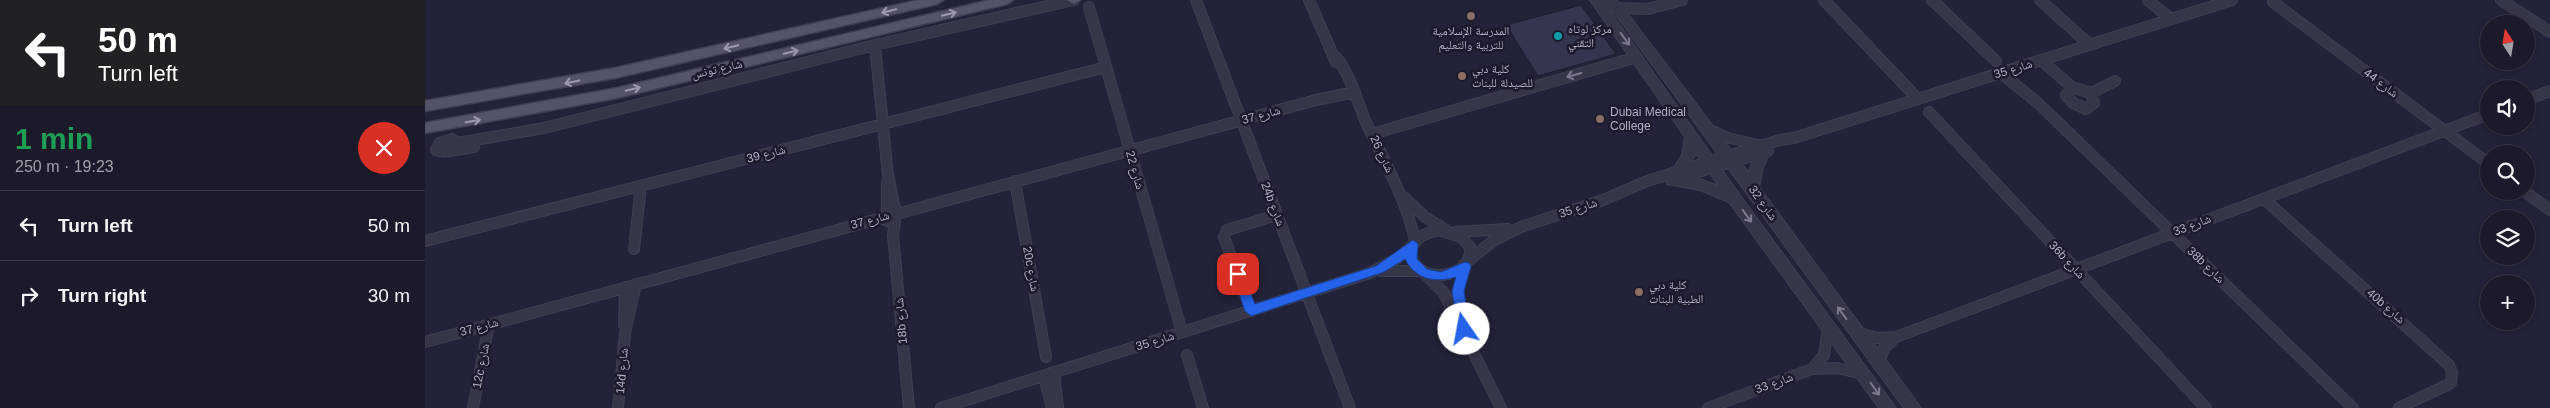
<!DOCTYPE html>
<meta charset="utf-8">
<style>
:root{--surface:#1a1a2a;--page:#232332;--text:#f1f3f6;--muted:#9fa1a8;--line:#383847}
body{margin:0;font-family:Helvetica,"Noto Naskh Arabic",sans-serif;background:var(--page);color:var(--text);height:100vh;display:flex;flex-direction:column;font-size:19px;white-space:nowrap}
*{box-sizing:border-box;margin:0}
p{font-size:16px;color:var(--muted)}
.icon{flex:none;width:28px;height:28px;fill:none;stroke:currentColor;stroke-width:2;stroke-linecap:round;stroke-linejoin:round}
.map{position:relative;flex:1;overflow:hidden}
.side{display:flex;flex-direction:column;background:var(--surface);width:425px}
.side>*{flex:none}
.banner{background:#202124;color:#fff;overflow:hidden}
.needle{width:32px;rotate:348deg}
.tools{position:absolute;left:2055px;top:15px;display:grid;gap:10px}
.tools a{display:grid;place-items:center;width:55px;height:55px;border-radius:50%;background:var(--surface);box-shadow:0 2px 8px #0003,0 0 0 1px var(--line);font-size:25px}
.pin{position:absolute;display:grid;place-items:center;width:42px;height:42px;color:#fff;margin:-21px;border-radius:10px;box-shadow:0 2px 8px #0006}
.me{position:absolute;width:55px;margin:-28px;rotate:348deg;stroke-linejoin:round;filter:drop-shadow(0 0 4px #0008)}
.turn{display:flex;align-items:center;gap:18px;height:105px;padding:0 15px;font-size:22px}
.turn .icon{width:65px;height:65px;stroke-width:2.5}
.turn b{display:block;font-size:35px;line-height:42px}
.round{display:grid;place-items:center;flex:none;width:52px;height:52px;border-radius:26px;background:var(--page)}
.headline{display:flex;align-items:center;justify-content:space-between;height:85px;padding:0 15px}
h1{font-size:30px;font-weight:700;line-height:38px;color:#1e9e55}
ul{padding:0;list-style:none}
li{display:flex;align-items:center;gap:15px;height:70px;padding:0 15px;border-top:1px solid var(--line)}
li div{flex:1}
li b{display:block;font-size:19px}
li em{font-style:normal}
main{display:flex;flex:1;min-height:0}
.map>svg:first-child{display:block}
.building{fill:#34354f;stroke:#1d1d2f}
.lines{fill:none;stroke-linecap:round;stroke-linejoin:round}
.minor-casing{stroke:#3f3f52;stroke-width:12}
.tertiary-casing{stroke:#3f3f52;stroke-width:2}
.primary-casing{stroke:#3f3f52;stroke-width:3}
.minor{stroke:#363649;stroke-width:10}
.tertiary{fill:#363649;fill-rule:evenodd}
.primary{fill:#545469;fill-rule:evenodd}
.oneway{stroke:#9a99ae}
.oneway2{stroke:#7a798d}
.route{fill:#2563eb;stroke:#184099}
.education-dot{fill:#8d6e63;stroke:#1b1b2d;stroke-width:2}
.culture-dot{fill:#0f9aa8;stroke:#1b1b2d;stroke-width:2}
.labels{text-anchor:middle;stroke-width:5;stroke-linejoin:round;paint-order:stroke}
.poi-label{font-size:12px;fill:#b1b0c5;stroke:#1b1b2d;text-anchor:start}
.street-label{font-size:12px;fill:#b1b0c5;stroke:#1b1b2d}
</style>
<main>
<section class="side">
<div class="banner">
<div class="turn"><svg class="icon" aria-label="left" viewBox="0 0 24 24"><path d="M17 20v-9H6M10 6l-5 5 5 5"/></svg><div><b>50 m</b>Turn left</div></div>
</div>
<div class="headline"><div><h1>1 min</h1><p>250 m · 19:23</p></div><a class="round" style="background:#d93025;color:#fff"><svg class="icon" aria-label="close" viewBox="0 0 24 24"><path d="M6 6l12 12M18 6L6 18"/></svg></a></div>
<ul>
<li><svg class="icon" aria-label="left" viewBox="0 0 24 24"><path d="M17 20v-9H6M10 6l-5 5 5 5"/></svg><div><b>Turn left</b></div><em>50 m</em></li>
<li><svg class="icon" aria-label="right" viewBox="0 0 24 24"><path d="M7 20v-9h11M14 6l5 5-5 5"/></svg><div><b>Turn right</b></div><em>30 m</em></li>
</ul>
</section>
<div class="map">
<svg width="2125" height="408" viewBox="0 0 2125 408">
<rect width="100%" height="100%" fill="#222338"/>
<path class="building" d="M1156 5 1191 54 1113 76 1081 25Z"/>
<g class="lines">
<g class="minor-casing">
<path id="minor" d="M771 0 925 408
M884 0 911 62
M1399 0 1493 99
M1507 0 1571 61
M1615 0 1665 45
M1723 0 1746 19
M2076 0 2125 32
M1848 2 2064 164
M664 7 757 332
M1191 8 1223 9 1257 0
M450 45 463 175 471 214 468 235 484 408
M911 57C926 76 931 98 940 120 958 160 981 197 990 241
M1617 61 1647 87 1666 93
M1576 73 1613 103 1928 408
M1647 87 1641 95 1648 103 1661 109 1669 103 1666 93 1690 81
M2101 100 2125 91
M1504 112 1781 408
M947 134 1212 57
M27 139 33 143C27 150 20 154 11 150L15 143Z
M33 143 119 128 450 45 649 0
M24 151 49 147
M1247 180 1343 151
M590 181 621 357
M462 183V221
M2099 191 2125 210
M980 198 1000 217 1021 230
M1839 199 2024 365 2027 372 2026 383 1974 408
M1013 230 1036 237 1045 247C1046 257 1042 265 1033 270 1003 287 970 258 995 237 1000 234 1007 232 1013 230Z
M1030 232 1083 229
M0 241 681 67
M209 249 216 186
M1044 260 1068 241 1096 227 1178 200 1222 181 1355 140 1369 138 1807 0
M956 271H995
M1001 275 1019 293 1076 408
M826 311 799 237 802 230 852 215
M1037 318 1033 291 1040 267
M199 325 200 287
M1432 332 1451 338 1471 337 2064 114
M0 342 891 100 930 92
M762 355 778 408
M1454 364 1459 348 1471 337
M1388 368 1399 355 1403 327
M629 372 633 408
M619 376 627 408
M48 408 64 324
M193 408 200 333 211 284
M516 408 945 273 973 258 988 245
M1283 408 1387 369 1412 368 1438 374"/>
</g>
<g class="tertiary-casing">
<path id="tertiary" d="M1165 0H1177L1314 194 1471 408H1454L1304 202 1275 190 1242 184 1240 180 1242 176 1247 175 1277 180 1294 186 1271 153 1259 174H1249L1247 171 1257 155 1260 137Z
M1180 0H1192L1288 126 1306 134 1342 142 1344 145 1342 148 1345 152 1338 167 1334 187 1496 408H1479ZM1300 142 1333 149 1323 173 1321 169Z"/>
</g>
<g class="primary-casing">
<path id="primary" d="M494 0H518L512 4 190 78 0 111V101L190 68Z
M565 0H588L582 4 192 98 0 133V123L192 88Z
M642 0H655L649 4Z"/>
</g>
<use href="#minor" class="minor"/>
<use href="#tertiary" class="tertiary"/>
<use href="#primary" class="primary"/>
</g>
<defs><path id="oneway-shaft" d="M-6 0H5M1.5-3L5.5 0L1.5 3" fill="none" stroke-width="1.6" stroke-linecap="round" stroke-linejoin="round" transform="scale(1.25)"/></defs>
<g class="oneway">
<use href="#oneway-shaft" transform="translate(464 11) rotate(167)"/>
<use href="#oneway-shaft" transform="translate(524 14) rotate(-14)"/>
<use href="#oneway-shaft" transform="translate(306 47) rotate(167)"/>
<use href="#oneway-shaft" transform="translate(366 52) rotate(-13)"/>
<use href="#oneway-shaft" transform="translate(147 82) rotate(169)"/>
<use href="#oneway-shaft" transform="translate(208 89) rotate(-13)"/>
<use href="#oneway-shaft" transform="translate(48 121) rotate(-9)"/>
</g>
<g class="oneway2">
<use href="#oneway-shaft" transform="translate(1200 39) rotate(54)"/>
<use href="#oneway-shaft" transform="translate(1149 75) rotate(164)"/>
<use href="#oneway-shaft" transform="translate(1322 216) rotate(54)"/>
<use href="#oneway-shaft" transform="translate(1417 313) rotate(-126)"/>
<use href="#oneway-shaft" transform="translate(1450 389) rotate(54)"/>
</g>
<path class="route" d="M988 240 993 244 992 259 1002 269 1016 272 1040 262 1044 263 1046 266 1039 291 1045 329 1044 333 1039 334 1033 329 1027 291 1031 277C1010 283 991 280 980 259L959 272 826 316 820 311 807 274 813 269 817 271 830 304 951 266Z"/>
<g class="education-dot">
<circle cx="1046" cy="16" r="5"/>
<circle cx="1037" cy="76" r="5"/>
<circle cx="1175" cy="119" r="5"/>
<circle cx="1214" cy="292" r="5"/>
</g>
<circle class="culture-dot" cx="1133" cy="36" r="5"/>
<g class="labels">
<g class="poi-label">
<text x="1143" y="33">مركز لوتاه<tspan x="1143" dy="14">التقني</tspan></text>
<text x="1046" y="35" text-anchor="middle">المدرسة الإسلامية<tspan x="1046" dy="14">للتربية والتعليم</tspan></text>
<text x="1047" y="73">كلية دبي<tspan x="1047" dy="14">للصيدلة للبنات</tspan></text>
<text x="1185" y="116">Dubai Medical<tspan x="1185" dy="14">College</tspan></text>
<text x="1224" y="289">كلية دبي<tspan x="1224" dy="14">الطبية للبنات</tspan></text>
</g>
<g class="street-label">
<text transform="translate(292 69) rotate(-13)" y="4">شارع تونس</text>
<text transform="translate(1588 69) rotate(-17)" y="4">شارع 35</text>
<text transform="translate(1956 83) rotate(37)" y="4">شارع 44</text>
<text transform="translate(836 115) rotate(-15)" y="4">شارع 37</text>
<text transform="translate(341 154) rotate(-14)" y="4">شارع 39</text>
<text transform="translate(957 154) rotate(65)" y="4">شارع 26</text>
<text transform="translate(710 170) rotate(74)" y="4">شارع 22</text>
<text transform="translate(1338 203) rotate(54)" y="4">شارع 32</text>
<text transform="translate(848 204) rotate(69)" y="4">24b شارع</text>
<text transform="translate(1153 208) rotate(-18)" y="4">شارع 35</text>
<text transform="translate(445 220) rotate(-15)" y="4">شارع 37</text>
<text transform="translate(1767 225) rotate(-21)" y="4">شارع 33</text>
<text transform="translate(1642 260) rotate(47)" y="4">36b شارع</text>
<text transform="translate(1781 265) rotate(44)" y="4">38b شارع</text>
<text transform="translate(606 269) rotate(80)" y="4">20c شارع</text>
<text transform="translate(1961 306) rotate(41)" y="4">40b شارع</text>
<text transform="translate(476 321) rotate(-95)" y="4">18b شارع</text>
<text transform="translate(54 327) rotate(-15)" y="4">شارع 37</text>
<text transform="translate(730 341) rotate(-17)" y="4">شارع 35</text>
<text transform="translate(56 366) rotate(-79)" y="4">12c شارع</text>
<text transform="translate(197 371) rotate(-85)" y="4">14d شارع</text>
<text transform="translate(1349 383) rotate(-20)" y="4">شارع 33</text>
</g>
</g>
</svg>
<div class="tools">
<a><svg class="needle" viewBox="-14 -14 28 28"><path d="M0-13l5 13h-10z" fill="#e53935"/><path d="M0 13l5-13h-10z" fill="#9fa1a8"/></svg></a>
<a><svg class="icon" aria-label="sound" viewBox="0 0 24 24"><path d="M4 9h4l5-4v14l-5-4H4zM17 9q2 3 0 6"/></svg></a>
<a><svg class="icon" aria-label="search" viewBox="0 0 24 24"><circle cx="10" cy="10" r="6"/><path d="M15 15l6 6"/></svg></a>
<a><svg class="icon" aria-label="layers" viewBox="0 0 24 24"><path d="M12 4l9 5-9 5-9-5zM3 14l9 5 9-5"/></svg></a>
<a>+</a>
</div>
<div class="pin" style="left:813px;top:274px;background:#d93025"><svg class="icon" aria-label="arrive" viewBox="0 0 24 24"><path d="M6 21V4h12l-3 4 3 4H6"/></svg></div>
<svg class="me" style="left:1039px;top:329px" viewBox="-20 -20 40 40"><circle r="19" fill="#fff"/><path d="M0-13L10 11 0 6-10 11z" fill="#2563eb"/></svg>
</div>
</main>
